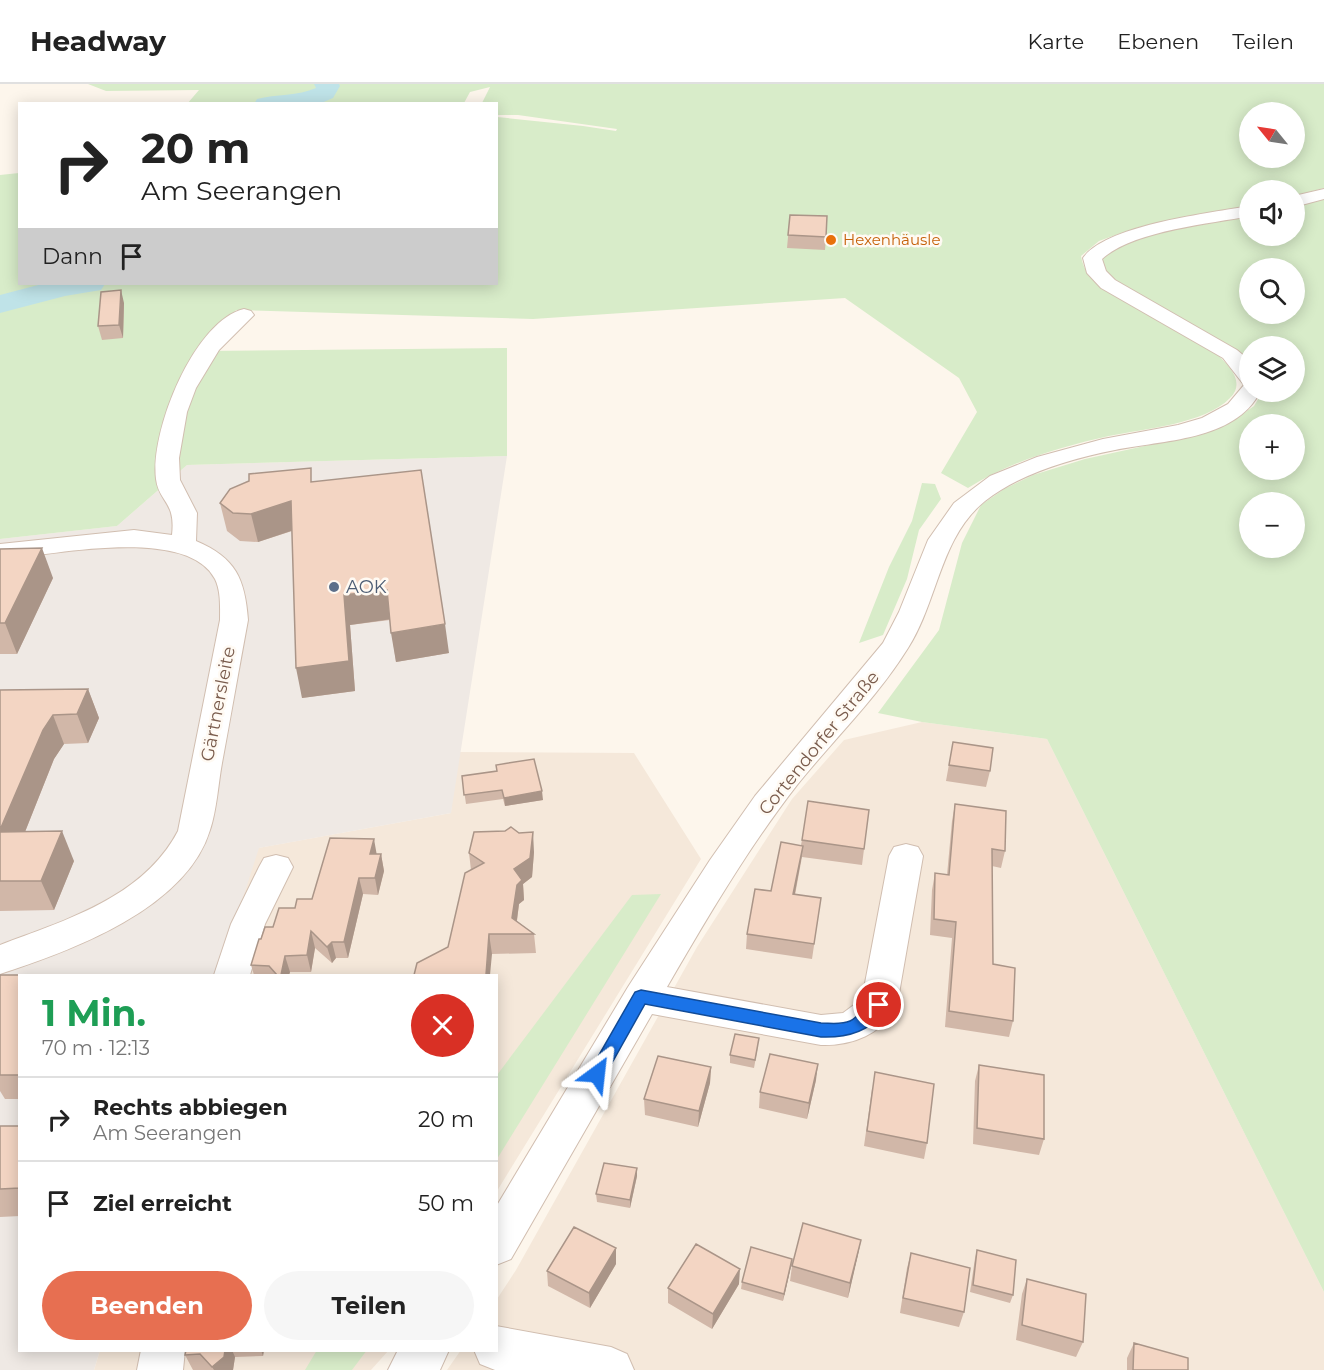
<!DOCTYPE html>
<html lang="de">
<meta charset="utf-8">
<style>
:root{--surface:#fff;--page:#f6f6f6;--text:#222;--muted:#767676;--line:#e0e0e0;--accent:#e76f51}
body{margin:0;font-family:Montserrat,sans-serif;background:var(--page);color:var(--text);height:100vh;display:flex;flex-direction:column;font-size:22px;white-space:nowrap}
*{box-sizing:border-box;margin:0}
p{font-size:20px;color:var(--muted)}
.icon{flex:none;width:33px;height:33px;fill:none;stroke:currentColor;stroke-width:2;stroke-linecap:round;stroke-linejoin:round}
.map{position:relative;flex:1;overflow:hidden}
.details{position:absolute;left:18px;top:890px;width:480px;height:378px;display:flex;flex-direction:column;background:var(--surface);border-radius:0px;box-shadow:0 3px 15px #0003}
.details>*{flex:none}
.top-card{position:absolute;left:18px;top:18px;width:480px;height:183px;border-radius:0px;box-shadow:0 3px 15px #0003;background:#fff;color:var(--text);overflow:hidden}
.needle{width:39px;rotate:300deg}
.fabs{position:absolute;left:1239px;top:18px;display:grid;gap:12px}
.fabs a{display:grid;place-items:center;width:66px;height:66px;border-radius:50%;background:var(--surface);box-shadow:0 3px 15px #0003;font-size:30px}
.pin{position:absolute;display:grid;place-items:center;width:51px;height:51px;color:#fff;margin:-26px;border:3px solid #fff;border-radius:50%;box-shadow:0 2px 6px #0007}
.me{position:absolute;width:66px;margin:-33px;rotate:30deg;stroke-linejoin:round;filter:drop-shadow(0 0 4px #0008)}
.turn{display:flex;align-items:center;gap:21px;height:126px;padding:0 24px;font-size:27px}
.turn .icon{width:78px;height:78px;stroke-width:2.5}
.turn b{display:block;font-size:42px;line-height:51px}
.then{display:flex;align-items:center;height:57px;padding:0 24px;background:#0003;gap:12px;font-size:22px}
.round{display:grid;place-items:center;flex:none;width:63px;height:63px;border-radius:32px;background:var(--page)}
.overview{display:flex;align-items:center;justify-content:space-between;height:102px;padding:0 24px}
h1{font-size:36px;font-weight:700;line-height:45px;color:#1e9e55}
.cta{display:flex;gap:12px;margin-top:auto;padding:12px 24px}
.cta a{flex:1;height:69px;border-radius:36px;background:var(--accent);color:#fff;font-size:24px;font-weight:700;line-height:69px;text-align:center}
.cta a+a{background:var(--page);color:var(--text)}
ul{padding:0;list-style:none}
li{display:flex;align-items:center;gap:18px;height:84px;padding:0 24px;border-top:2px solid var(--line)}
li div{flex:1}
li b{display:block;font-size:22px}
li em{font-style:normal}
header{display:flex;align-items:center;gap:36px;box-sizing:border-box;height:84px;padding:0 30px;background:var(--surface);border-bottom:2px solid var(--line)}
header strong{font-size:28px}
nav{display:flex;gap:33px;margin-inline-start:auto;font-size:21px}
.map>svg:first-child{display:block}
.residential{fill:#f5e8da}
.industrial{fill:#efe9e4}
.green{fill:#d8ecc9;fill-rule:evenodd}
.lines{fill:none;stroke-linecap:round;stroke-linejoin:round}
.river{fill:#bfe3e8;fill-rule:evenodd}
.minor-casing{stroke:#d1beb0;stroke-width:2}
.minor{fill:#fff;fill-rule:evenodd}
.wall{fill:#d1b7a8}
.shaded-wall{fill:#aa9588}
.building{fill:#f3d5c3;stroke:#aa9588;stroke-width:1.5}
.route{fill:#1a73e8;stroke:#114b97;stroke-width:1.5}
.food-dot{fill:#e8710a;stroke:#fffaf3;stroke-width:2}
.service-dot{fill:#5c6f8a;stroke:#fffaf3;stroke-width:2}
.labels{text-anchor:middle;stroke-width:5;stroke-linejoin:round;paint-order:stroke}
.far-food-label{font-size:15px;fill:#c56008;stroke:#fffaf3;text-anchor:start}
.service-label{font-size:18px;fill:#4e5e75;stroke:#fffaf3;text-anchor:start}
.street-label{font-size:18px;fill:#7a5c4d;stroke:#fffaf3}
</style>
<header>
<strong>Headway</strong>
<nav><a>Karte</a><a>Ebenen</a><a>Teilen</a></nav>
</header>
<div class="map">
<svg width="1324" height="1286" viewBox="0 0 1324 1286">
<rect width="100%" height="100%" fill="#fdf6ec"/>
<path class="residential" d="M922 638 1047 655 1324 1208V1286H447L461 1266H496L497 1215 516 1186 697 863 792 715 844 656Z
M455 668 634 669 701 775 497 1107 496 891H218L258 764 451 729Z
M100 1266H389L371 1286H94Z"/>
<path class="industrial" d="M507 372 451 729 259 764 218 891H20V1266H100L94 1286H0V455L117 442 187 381Z"/>
<path class="green" d="M88 0H1324V104L1295 112 1294 106H1250L1249 122 1121 149 1099 157 1081 172C1084 189 1093 197 1106 207L1219 272C1231 284 1245 299 1230 314 1205 340 1143 345 1109 352 1060 363 1011 377 968 404L941 389 977 328 959 294 845 214 533 235 236 226 205 267 507 264V372L187 381 117 442 0 455V91L19 89 20 200H496L497 33 583 42 616 47 617 45 518 31H497L496 20 482 19 490 3 470 8 464 19 187 20 199 6 106 7ZM1250 28H1294V74H1250Z
M1324 114V1208L1047 655 922 638 878 629 939 546 962 459 981 421 1004 405 1033 391 1085 375 1172 356 1237 334 1254 322 1260 312V308H1294V262H1250L1249 280 1121 201 1102 184 1101 175C1123 149 1214 138 1249 131L1250 152H1294L1295 122ZM1250 184H1294V230H1250ZM1250 340H1294V386H1250ZM1250 418H1294V464H1250Z
M922 399 935 400 941 415 919 446 907 495 883 551 859 559 889 483 912 437Z
M661 810 497 1075V991L632 811Z
M317 1266H367L352 1286H305Z"/>
<g class="lines">
<path class="river" d="M314 0H339L340 2 333 14 319 20H254L257 15C276 10 298 12 316 4Z
M42 200H105L101 206 65 212 0 229V211Z"/>
<g class="minor-casing">
<path id="minor" d="M1324 105V115L1294 123V112Z
M1250 122V132C1209 140 1132 147 1102 175L1106 187 1115 196 1237 266 1250 277V308H1260C1235 357 1162 356 1115 366 1070 375 1021 389 985 417 940 453 938 517 908 564 877 614 834 655 797 701 748 764 707 834 667 903L821 931 843 929 862 915 889 772 894 763 906 760 918 763 923 772 897 921C883 950 852 962 821 961L652 930 511 1175 496 1181V1123L628 903 710 776 755 712 883 559 899 528 928 456 954 419 990 392 1037 373 1103 355 1178 341 1202 334 1228 320 1244 301 1223 274 1101 204 1087 189 1083 174C1106 141 1210 129 1250 122Z
M244 225 251 227 254 231 219 266 196 304 187 328 179 374 180 396 197 429 196 457C236 474 245 495 248 536 239 584 231 631 222 679 218 701 217 725 210 746 186 825 71 867 0 890V861C65 836 143 814 178 747L220 536C220 523 221 507 215 495 187 441 50 471 0 476V460L134 446 172 451C176 417 159 419 156 395 150 347 194 237 244 225Z
M276 771 288 774 293 783 265 840 250 891H214L231 840 259 783 264 774Z
M496 1242 611 1263 627 1270 634 1286H495L480 1280 474 1266H496Z
M141 1266H185L183 1286H137Z
M398 1266H449L440 1286H388Z"/>
</g>
<use href="#minor" class="minor"/>
</g>
<path class="wall" d="M790 131 826 153 825 166 787 164Z
M124 219 123 254 102 256 98 242Z
M314 398 449 569 396 578 390 536 350 541 355 607 302 614 292 447 258 458 240 457 227 447 220 419Z
M0 465 53 494 17 570H0Z
M88 605 99 634 88 659 64 660 54 675 25 748 74 777 54 826 0 827V606Z
M953 658 990 687 986 703 946 697Z
M496 681 543 716 505 722 503 715 466 720 462 692 497 687Z
M955 720 1005 767 1001 784 992 782 993 880 1013 937 1009 953 945 943 952 854 930 851 932 806 935 789 947 791 952 737Z
M869 726 862 781 802 773 795 811 821 814 812 875 746 865 747 850 771 807 801 761 802 756Z
M534 768 532 793 523 800 524 816 519 820 517 837 534 850 536 869 492 870 448 863 471 786 469 769Z
M376 770H381L384 787 378 811 363 810 348 874H336L332 879 315 864 311 888H290L289 891H254L251 881 261 855 295 824 312 815Z
M0 891H20V1015H5L0 1007Z
M758 962 754 984 730 979V971Z
M979 981 1044 1055 1039 1071 973 1060 975 997Z
M711 983 710 999 698 1043 645 1031 644 1015Z
M816 996 807 1035 759 1024 760 1008Z
M872 1005 927 1059 924 1075 864 1062Z
M0 1042H20V1132L0 1133Z
M637 1084V1092L630 1124 597 1118 596 1110Z
M861 1156 848 1214 790 1197 792 1182Z
M977 1166 1013 1211 1010 1219 970 1208 975 1174Z
M911 1169 964 1228 959 1243 900 1229 907 1184Z
M616 1180 590 1224 548 1202 547 1187Z
M791 1182 783 1217 741 1205 742 1198Z
M1027 1195 1083 1258 1076 1273 1016 1256 1022 1210Z
M739 1200 712 1245 668 1219V1204Z
M1134 1259 1188 1286H1127V1274Z
M186 1266H264L263 1272 235 1273 233 1286H193L185 1271Z"/>
<path class="shaded-wall" d="M121 206 124 219 123 254 119 241Z
M291 417 297 445 258 458 251 430Z
M42 464 53 494 17 570 5 539Z
M387 506 392 535 350 541 355 607 302 614 296 584 344 511Z
M445 540 449 569 396 578 391 549Z
M88 605 99 634 88 659 77 630Z
M53 631 64 660 54 675 13 778 0 750V746L43 646Z
M542 707 543 716 505 722 504 714Z
M62 747 74 777 54 826 41 797Z
M533 748 534 768 532 793 523 800 524 816 519 820 515 850 512 834 514 785Z
M374 755 377 772 370 770Z
M803 762 801 776 792 825 793 810Z
M381 770 384 787 378 811 375 794Z
M359 794 363 810 348 874 344 858Z
M311 847 315 864 311 888 307 871Z
M489 850 492 870 490 891H486Z
M332 858 336 874 332 879 327 863Z
M285 872 290 888 289 891H281Z
M818 980 816 996 807 1035 809 1019Z
M711 983 710 999 698 1043 699 1027Z
M637 1084V1092L630 1124V1116Z
M861 1156 858 1171 848 1214 850 1199Z
M616 1164V1180L590 1224 589 1209Z
M792 1175 791 1182 783 1217 784 1210Z
M740 1185 739 1200 712 1245 713 1230Z
M225 1266H232L235 1273 233 1286H214L212 1283Z
M261 1266H264L263 1272Z"/>
<path class="building" d="M790 131 827 132 826 153 788 151Z
M121 206 119 241 98 242 101 208Z
M311 384V398L421 386 445 540 391 549 387 506 344 511 349 577 296 584 291 417 251 430 233 429 220 419 230 405 249 397V390Z
M42 464 5 539H0V465Z
M88 605 77 630 53 631 43 646 0 746V606Z
M953 658 993 664 990 687 949 681Z
M534 675 542 707 504 714 502 706 464 711 462 692 497 687 496 681Z
M808 717 869 726 864 765 802 756Z
M955 720 1006 727 1005 767 992 765 993 880 1015 884 1013 937 949 927 956 838 934 835 935 789 949 791Z
M511 743 519 749 533 748 530 774 514 785 522 796 517 801 512 834 534 850H489L486 891H414L417 879 448 863 465 789 484 779 469 769 474 748 505 747Z
M62 747 41 797H0V748Z
M330 754 374 755 370 770H381L375 794H359L344 858H332L327 863 311 847 307 871 285 872 281 891H277L269 882 251 881 259 855H261L265 843H273L279 824H295L297 815H312Z
M781 758 803 762 793 810 821 814 814 860 747 850 755 805 771 807Z
M0 891H20V991H0Z
M735 950 759 954 755 976 730 971Z
M770 970 818 980 809 1019 760 1008Z
M658 972 711 983 699 1027 644 1015Z
M979 981 1044 991V1055L977 1044Z
M875 988 934 1000 927 1059 867 1047Z
M0 1042H20V1104L0 1105Z
M604 1079 637 1084 630 1116 596 1110Z
M803 1139 861 1156 850 1199 792 1182Z
M574 1143 616 1164 589 1209 547 1187Z
M696 1160 740 1185 713 1230 668 1204Z
M751 1163 792 1175 784 1210 742 1198Z
M977 1166 1016 1176 1013 1211 973 1201Z
M911 1169 970 1184 964 1228 903 1214Z
M1027 1195 1086 1210 1083 1258 1022 1241Z
M1134 1259 1188 1274V1286H1133Z
M186 1266H225L224 1273 212 1283 200 1270 185 1271Z"/>
<path class="route" d="M641 906 821 939C830 939 841 941 850 937 863 931 870 911 885 916L887 921C874 947 848 954 821 953L645 920 603 995 597 997 591 995 588 990 591 985 635 908Z"/>
<circle class="food-dot" cx="831" cy="156" r="6"/>
<circle class="service-dot" cx="334" cy="503" r="6"/>
<g class="labels">
<g class="far-food-label">
<text x="843" y="161">Hexenhäusle</text>
</g>
<g class="service-label">
<text x="346" y="509">AOK</text>
</g>
<g class="street-label">
<text transform="translate(218 620) rotate(-79)" y="6">Gärtnersleite</text>
<text transform="translate(819 659) rotate(-51)" y="6">Cortendorfer Straße</text>
</g>
</g>
</svg>
<div class="fabs">
<a><svg class="needle" viewBox="-14 -14 28 28"><path d="M0-13l5 13h-10z" fill="#e53935"/><path d="M0 13l5-13h-10z" fill="#767676"/></svg></a>
<a><svg class="icon" aria-label="sound" viewBox="0 0 24 24"><path d="M4 9h4l5-4v14l-5-4H4zM17 9q2 3 0 6"/></svg></a>
<a><svg class="icon" aria-label="search" viewBox="0 0 24 24"><circle cx="10" cy="10" r="6"/><path d="M15 15l6 6"/></svg></a>
<a><svg class="icon" aria-label="layers" viewBox="0 0 24 24"><path d="M12 4l9 5-9 5-9-5zM3 14l9 5 9-5"/></svg></a>
<a>+</a>
<a>−</a>
</div>
<div class="pin" style="left:879px;top:921px;background:#d93025"><svg class="icon" aria-label="arrive" viewBox="0 0 24 24"><path d="M6 21V4h12l-3 4 3 4H6"/></svg></div>
<svg class="me" style="left:597px;top:990px" viewBox="-20 -20 40 40"><path d="M0-17L14 15 0 8-14 15z" fill="#1a73e8" stroke="#fff" stroke-width="4"/></svg>
<div class="top-card">
<div class="turn"><svg class="icon" aria-label="right" viewBox="0 0 24 24"><path d="M7 20v-9h11M14 6l5 5-5 5"/></svg><div><b>20 m</b>Am Seerangen</div></div>
<div class="then">Dann<svg class="icon" aria-label="arrive" viewBox="0 0 24 24"><path d="M6 21V4h12l-3 4 3 4H6"/></svg></div>
</div>
<section class="details">
<div class="overview"><div><h1>1 Min.</h1><p>70 m · 12:13</p></div><a class="round" style="background:#d93025;color:#fff"><svg class="icon" aria-label="close" viewBox="0 0 24 24"><path d="M6 6l12 12M18 6L6 18"/></svg></a></div>
<ul>
<li><svg class="icon" aria-label="right" viewBox="0 0 24 24"><path d="M7 20v-9h11M14 6l5 5-5 5"/></svg><div><b>Rechts abbiegen</b><p>Am Seerangen</p></div><em>20 m</em></li>
<li><svg class="icon" aria-label="arrive" viewBox="0 0 24 24"><path d="M6 21V4h12l-3 4 3 4H6"/></svg><div><b>Ziel erreicht</b></div><em>50 m</em></li>
</ul>
<div class="cta"><a>Beenden</a><a>Teilen</a></div>
</section>
</div>
